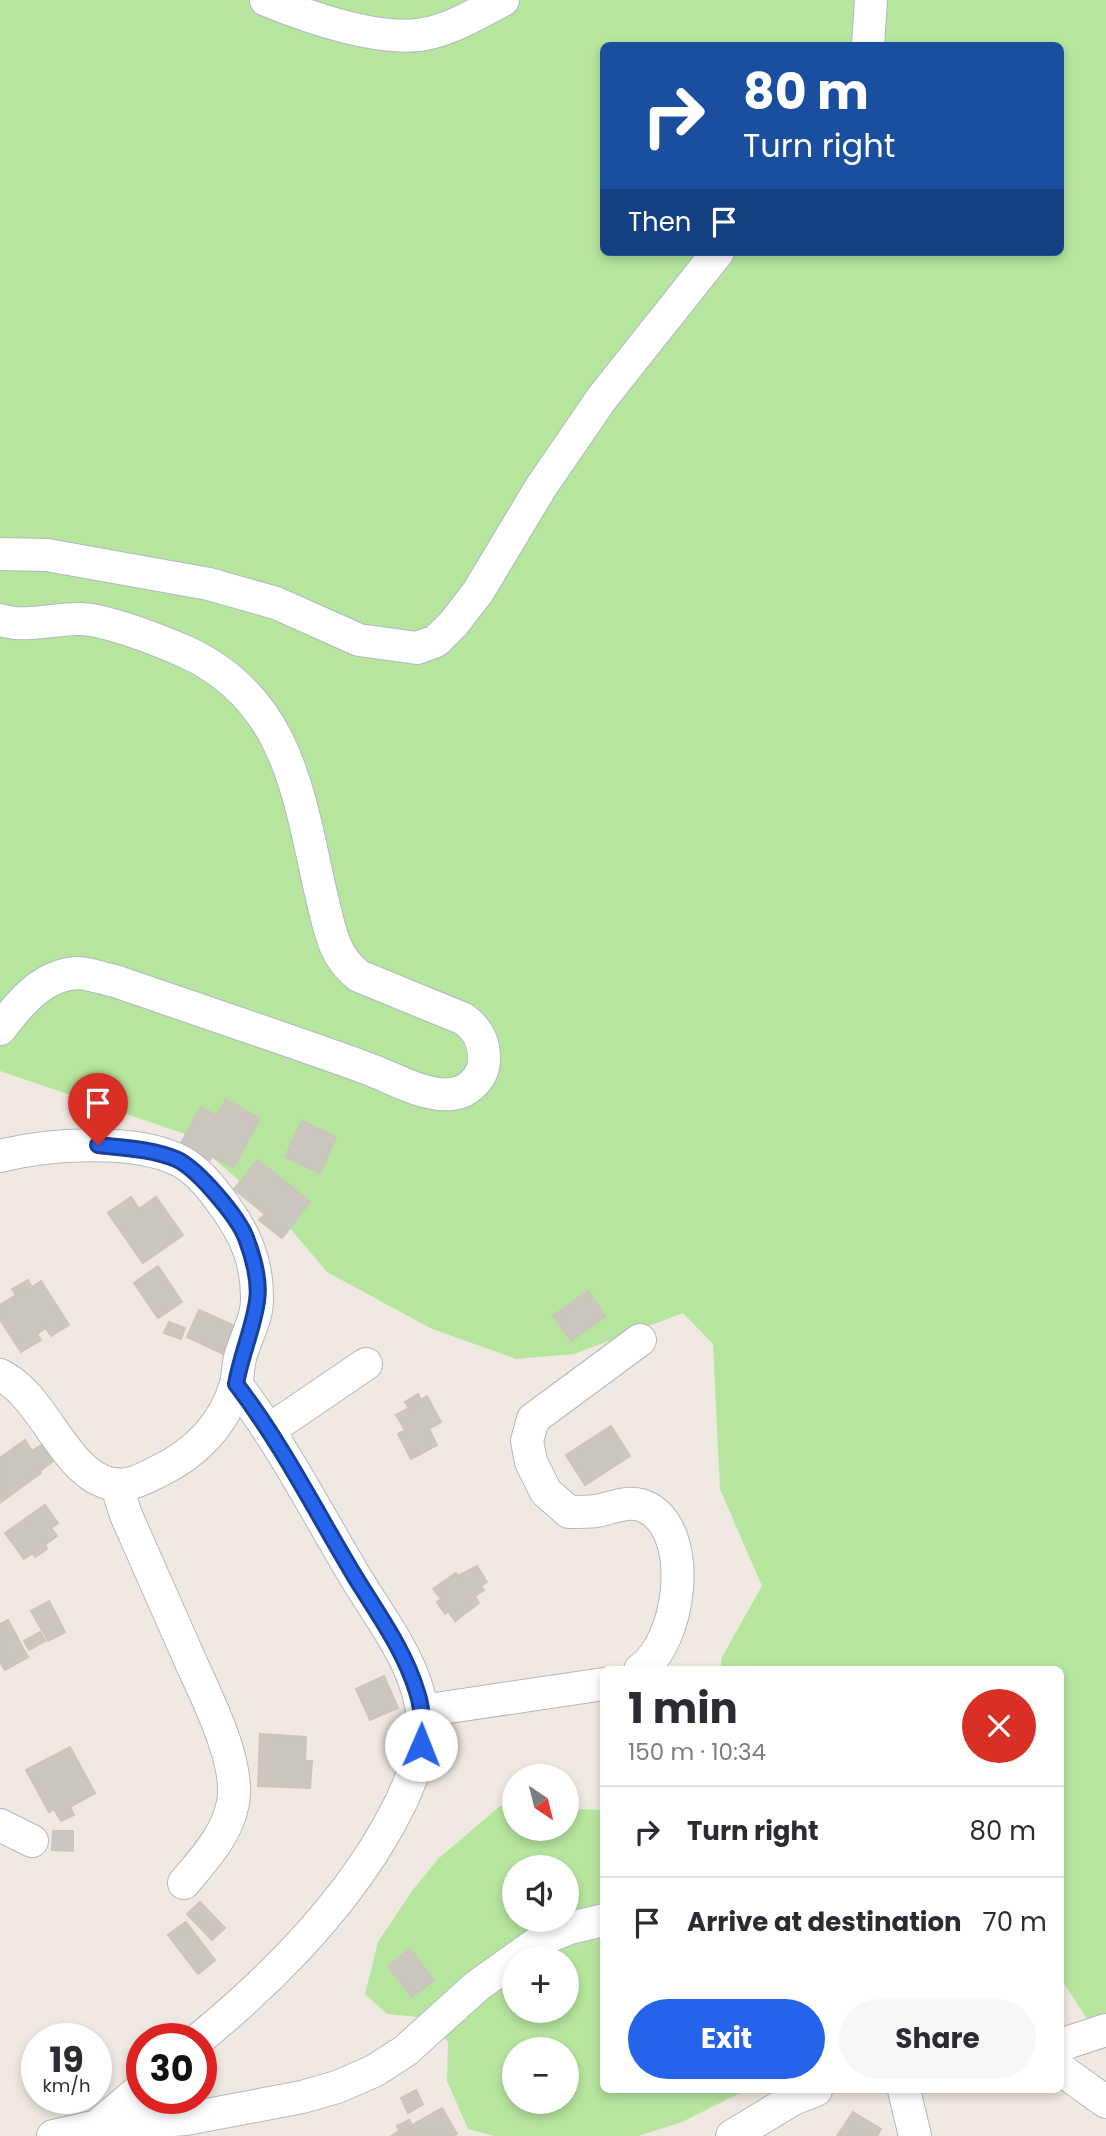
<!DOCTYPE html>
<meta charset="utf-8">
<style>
:root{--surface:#fff;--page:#f7f7f7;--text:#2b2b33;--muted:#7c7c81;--line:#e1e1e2;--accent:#2563eb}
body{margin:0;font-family:Poppins,sans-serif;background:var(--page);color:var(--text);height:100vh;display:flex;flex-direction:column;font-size:26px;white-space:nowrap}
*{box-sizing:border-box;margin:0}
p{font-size:23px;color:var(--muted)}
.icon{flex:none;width:38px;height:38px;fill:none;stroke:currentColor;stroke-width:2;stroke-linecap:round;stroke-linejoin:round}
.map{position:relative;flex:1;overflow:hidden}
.panel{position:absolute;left:600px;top:1666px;width:464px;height:427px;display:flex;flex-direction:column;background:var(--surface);border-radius:10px;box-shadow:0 4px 10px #0003}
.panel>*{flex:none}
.top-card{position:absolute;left:600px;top:42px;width:464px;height:214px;border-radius:10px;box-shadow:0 4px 10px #0003;background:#1a4fa0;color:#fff;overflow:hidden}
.needle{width:46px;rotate:145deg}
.controls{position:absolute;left:502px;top:1764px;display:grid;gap:14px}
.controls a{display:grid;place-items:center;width:77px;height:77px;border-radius:50%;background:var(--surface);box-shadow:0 4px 10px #0003;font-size:35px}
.speed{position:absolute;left:21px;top:2023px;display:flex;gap:14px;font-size:35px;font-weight:700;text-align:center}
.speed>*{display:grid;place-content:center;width:91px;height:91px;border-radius:50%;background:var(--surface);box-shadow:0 4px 10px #0003;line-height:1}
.speed small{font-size:18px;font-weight:400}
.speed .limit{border:10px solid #d22;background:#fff;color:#111}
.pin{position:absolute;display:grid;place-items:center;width:60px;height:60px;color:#fff;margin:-72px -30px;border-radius:50% 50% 50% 0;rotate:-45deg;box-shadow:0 0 7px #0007}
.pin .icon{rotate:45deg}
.me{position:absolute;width:77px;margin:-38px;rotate:1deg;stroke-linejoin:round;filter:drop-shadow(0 0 5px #0008)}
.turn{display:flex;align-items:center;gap:24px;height:147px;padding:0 28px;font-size:32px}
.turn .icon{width:91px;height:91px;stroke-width:2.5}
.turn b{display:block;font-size:49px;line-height:60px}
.then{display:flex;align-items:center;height:66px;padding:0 28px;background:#0003;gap:14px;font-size:26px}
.round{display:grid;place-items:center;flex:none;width:74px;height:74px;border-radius:37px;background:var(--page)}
.headline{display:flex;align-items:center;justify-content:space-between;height:119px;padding:0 28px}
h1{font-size:42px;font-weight:700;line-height:52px}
.button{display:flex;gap:14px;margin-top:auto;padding:14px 28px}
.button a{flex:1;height:80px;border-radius:42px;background:var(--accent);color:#fff;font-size:28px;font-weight:700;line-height:80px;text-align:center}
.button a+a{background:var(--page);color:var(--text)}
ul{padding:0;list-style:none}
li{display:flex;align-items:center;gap:21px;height:91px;padding:0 28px;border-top:2px solid var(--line)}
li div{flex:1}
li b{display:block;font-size:26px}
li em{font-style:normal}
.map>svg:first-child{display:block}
.green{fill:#b6e59e;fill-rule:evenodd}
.building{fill:#cbc7bf;stroke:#cbc5ba;stroke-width:2}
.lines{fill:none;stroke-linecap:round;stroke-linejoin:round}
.minor-casing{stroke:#b4b7c1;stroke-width:34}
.minor{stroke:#fff;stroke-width:32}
.route-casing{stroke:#184099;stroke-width:18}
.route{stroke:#2563eb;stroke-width:12}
</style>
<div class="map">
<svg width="1106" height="2136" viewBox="0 0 1106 2136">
<rect width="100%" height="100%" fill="#efe9e1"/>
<path class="green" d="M0 0H1106V2048L1065 1985 1061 1983 1060 1670 720 1669 722 1657 762 1586 720 1489 713 1344 683 1313 574 1354 516 1359 430 1328 327 1272 278 1214 185 1134 0 1071ZM604 46H1060V252H604Z
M500 1806 514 1807V1829H567V1809L604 1810V2090H746L682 2122 638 2136H494L468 2129 447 2081 448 2042 429 2018 387 2014 365 1994 378 1942 412 1891 438 1859ZM514 1867H567V1920H514ZM514 1958H567V2011H514ZM514 2049H567V2102H514Z"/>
<path class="building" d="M226 1099 260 1119 233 1167 212 1156 210 1160 181 1143 201 1107 217 1116Z
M302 1121 336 1137 320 1173 285 1157Z
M258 1160 310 1202 282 1238 259 1220 265 1214 234 1189Z
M131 1197 139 1209 156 1197 183 1235 143 1263 108 1213Z
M158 1266 182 1302 158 1318 134 1283Z
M28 1280 32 1287 41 1281 69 1325 51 1336 46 1328 37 1334 41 1340 21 1352 0 1320V1305L16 1295 12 1289Z
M588 1291 605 1316 571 1341 553 1316Z
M199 1310 235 1326 223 1354 187 1337Z
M169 1322 185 1328 181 1339 164 1333Z
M418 1394 421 1400 427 1396 441 1422 429 1429 437 1445 411 1459 398 1434 405 1430 396 1415 409 1408 405 1402Z
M611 1426 630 1456 585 1485 566 1455Z
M25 1440 32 1451 41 1445 53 1461 40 1471 41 1473 1 1502 0 1458Z
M45 1505 58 1523 51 1528 57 1536 45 1545 47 1549 35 1557 33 1553 24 1559 5 1533Z
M477 1566 487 1582 481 1586 484 1590 475 1596 479 1603 455 1621 448 1611 445 1614 437 1602 441 1599 433 1589 456 1573 458 1576Z
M49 1601 65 1632 48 1641 31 1611Z
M8 1620 28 1657 5 1670 0 1662V1624Z
M40 1632 45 1641 29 1650 24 1641Z
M384 1676 398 1708 370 1720 356 1689Z
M260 1734 306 1737 305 1761H312L310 1788 258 1786Z
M70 1747 95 1793 70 1807 74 1815 61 1821 54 1809 49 1812 26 1770Z
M53 1831H73V1851L52 1850Z
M200 1902 225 1928 212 1940 187 1914Z
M186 1922 215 1960 198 1974 168 1935Z
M410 1949 434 1980 412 1997 388 1966Z
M416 2090 423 2104 408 2113 401 2098Z
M442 2108 457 2134 453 2136 393 2135 399 2131 397 2126 409 2120 412 2125Z
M853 2112 881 2129 877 2136H837Z"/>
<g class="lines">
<g class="minor-casing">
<path id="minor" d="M266 0C308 17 372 40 418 35 448 32 477 13 503 0
M868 46 871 0
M0 554 47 555 209 584 276 603 359 640 417 648 436 641 454 623 478 592 541 487 602 398 718 252
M0 620C26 628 52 619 79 619 106 619 161 641 186 652 292 701 299 801 323 902 330 931 334 957 359 976L464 1019C478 1030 484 1041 484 1059 484 1077 469 1092 452 1094 423 1097 392 1077 366 1068 283 1038 199 1010 115 981 103 979 89 973 77 973 42 975 20 1003 0 1029
M0 1156C47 1144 133 1138 178 1160 198 1169 214 1191 226 1208 246 1236 257 1262 257 1297 258 1318 245 1338 240 1358 238 1366 238 1375 236 1384 224 1425 195 1454 157 1472 143 1479 129 1487 112 1484 65 1476 44 1395 0 1375
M640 1340 533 1419 527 1441 531 1462 546 1492 569 1512C578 1512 587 1512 596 1511 614 1508 631 1498 648 1508 695 1534 681 1642 640 1670
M269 1430 366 1364
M116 1484 126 1515C146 1560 166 1606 186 1651 203 1691 241 1760 233 1803 227 1835 204 1859 184 1883
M422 1711 604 1684
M0 1825 32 1841
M199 2039C277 1975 357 1893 401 1802 412 1777 425 1749 423 1721 420 1666 380 1619 353 1573 315 1509 281 1443 236 1384
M1060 2045 1106 2030
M1060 2069 1106 2102
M904 2090 915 2136
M97 2126 142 2088
M53 2136 97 2126 186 2119 302 2097 337 2087 374 2071 405 2051 477 1986 543 1939 570 1928 604 1920
M732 2136 793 2099 816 2090"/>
</g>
<use href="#minor" class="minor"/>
</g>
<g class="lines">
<g class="route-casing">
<path id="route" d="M98 1145C125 1148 151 1149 176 1159 197 1168 238 1217 246 1238 253 1256 260 1282 257 1301 253 1329 241 1355 236 1384 282 1444 315 1510 354 1575 377 1613 404 1649 417 1692 423 1710 423 1726 421 1745"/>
</g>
<use href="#route" class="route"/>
</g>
</svg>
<div class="controls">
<a><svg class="needle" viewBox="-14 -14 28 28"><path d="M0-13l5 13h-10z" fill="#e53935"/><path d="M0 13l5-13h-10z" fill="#7c7c81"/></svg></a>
<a><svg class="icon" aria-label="sound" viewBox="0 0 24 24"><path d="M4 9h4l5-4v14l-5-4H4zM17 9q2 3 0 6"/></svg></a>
<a>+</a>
<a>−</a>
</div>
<div class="speed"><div>19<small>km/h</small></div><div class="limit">30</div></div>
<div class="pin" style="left:98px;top:1145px;background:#d93025"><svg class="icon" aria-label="arrive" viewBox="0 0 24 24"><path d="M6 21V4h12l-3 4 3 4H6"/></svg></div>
<svg class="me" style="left:421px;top:1745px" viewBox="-20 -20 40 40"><circle r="19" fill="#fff"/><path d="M0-13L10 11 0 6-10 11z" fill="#2563eb"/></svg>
<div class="top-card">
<div class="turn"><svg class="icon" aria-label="right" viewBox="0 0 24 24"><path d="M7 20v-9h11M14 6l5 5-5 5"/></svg><div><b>80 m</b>Turn right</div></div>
<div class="then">Then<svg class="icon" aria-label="arrive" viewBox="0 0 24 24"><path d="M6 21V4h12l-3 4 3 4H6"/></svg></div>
</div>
<section class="panel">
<div class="headline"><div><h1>1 min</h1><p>150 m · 10:34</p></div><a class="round" style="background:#d93025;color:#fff"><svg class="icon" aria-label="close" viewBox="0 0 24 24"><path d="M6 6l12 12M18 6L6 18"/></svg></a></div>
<ul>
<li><svg class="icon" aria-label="right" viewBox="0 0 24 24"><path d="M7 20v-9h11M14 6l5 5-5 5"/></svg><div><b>Turn right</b></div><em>80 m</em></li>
<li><svg class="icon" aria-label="arrive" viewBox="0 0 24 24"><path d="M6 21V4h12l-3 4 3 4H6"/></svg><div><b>Arrive at destination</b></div><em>70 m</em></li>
</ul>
<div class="button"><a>Exit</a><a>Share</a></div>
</section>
</div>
